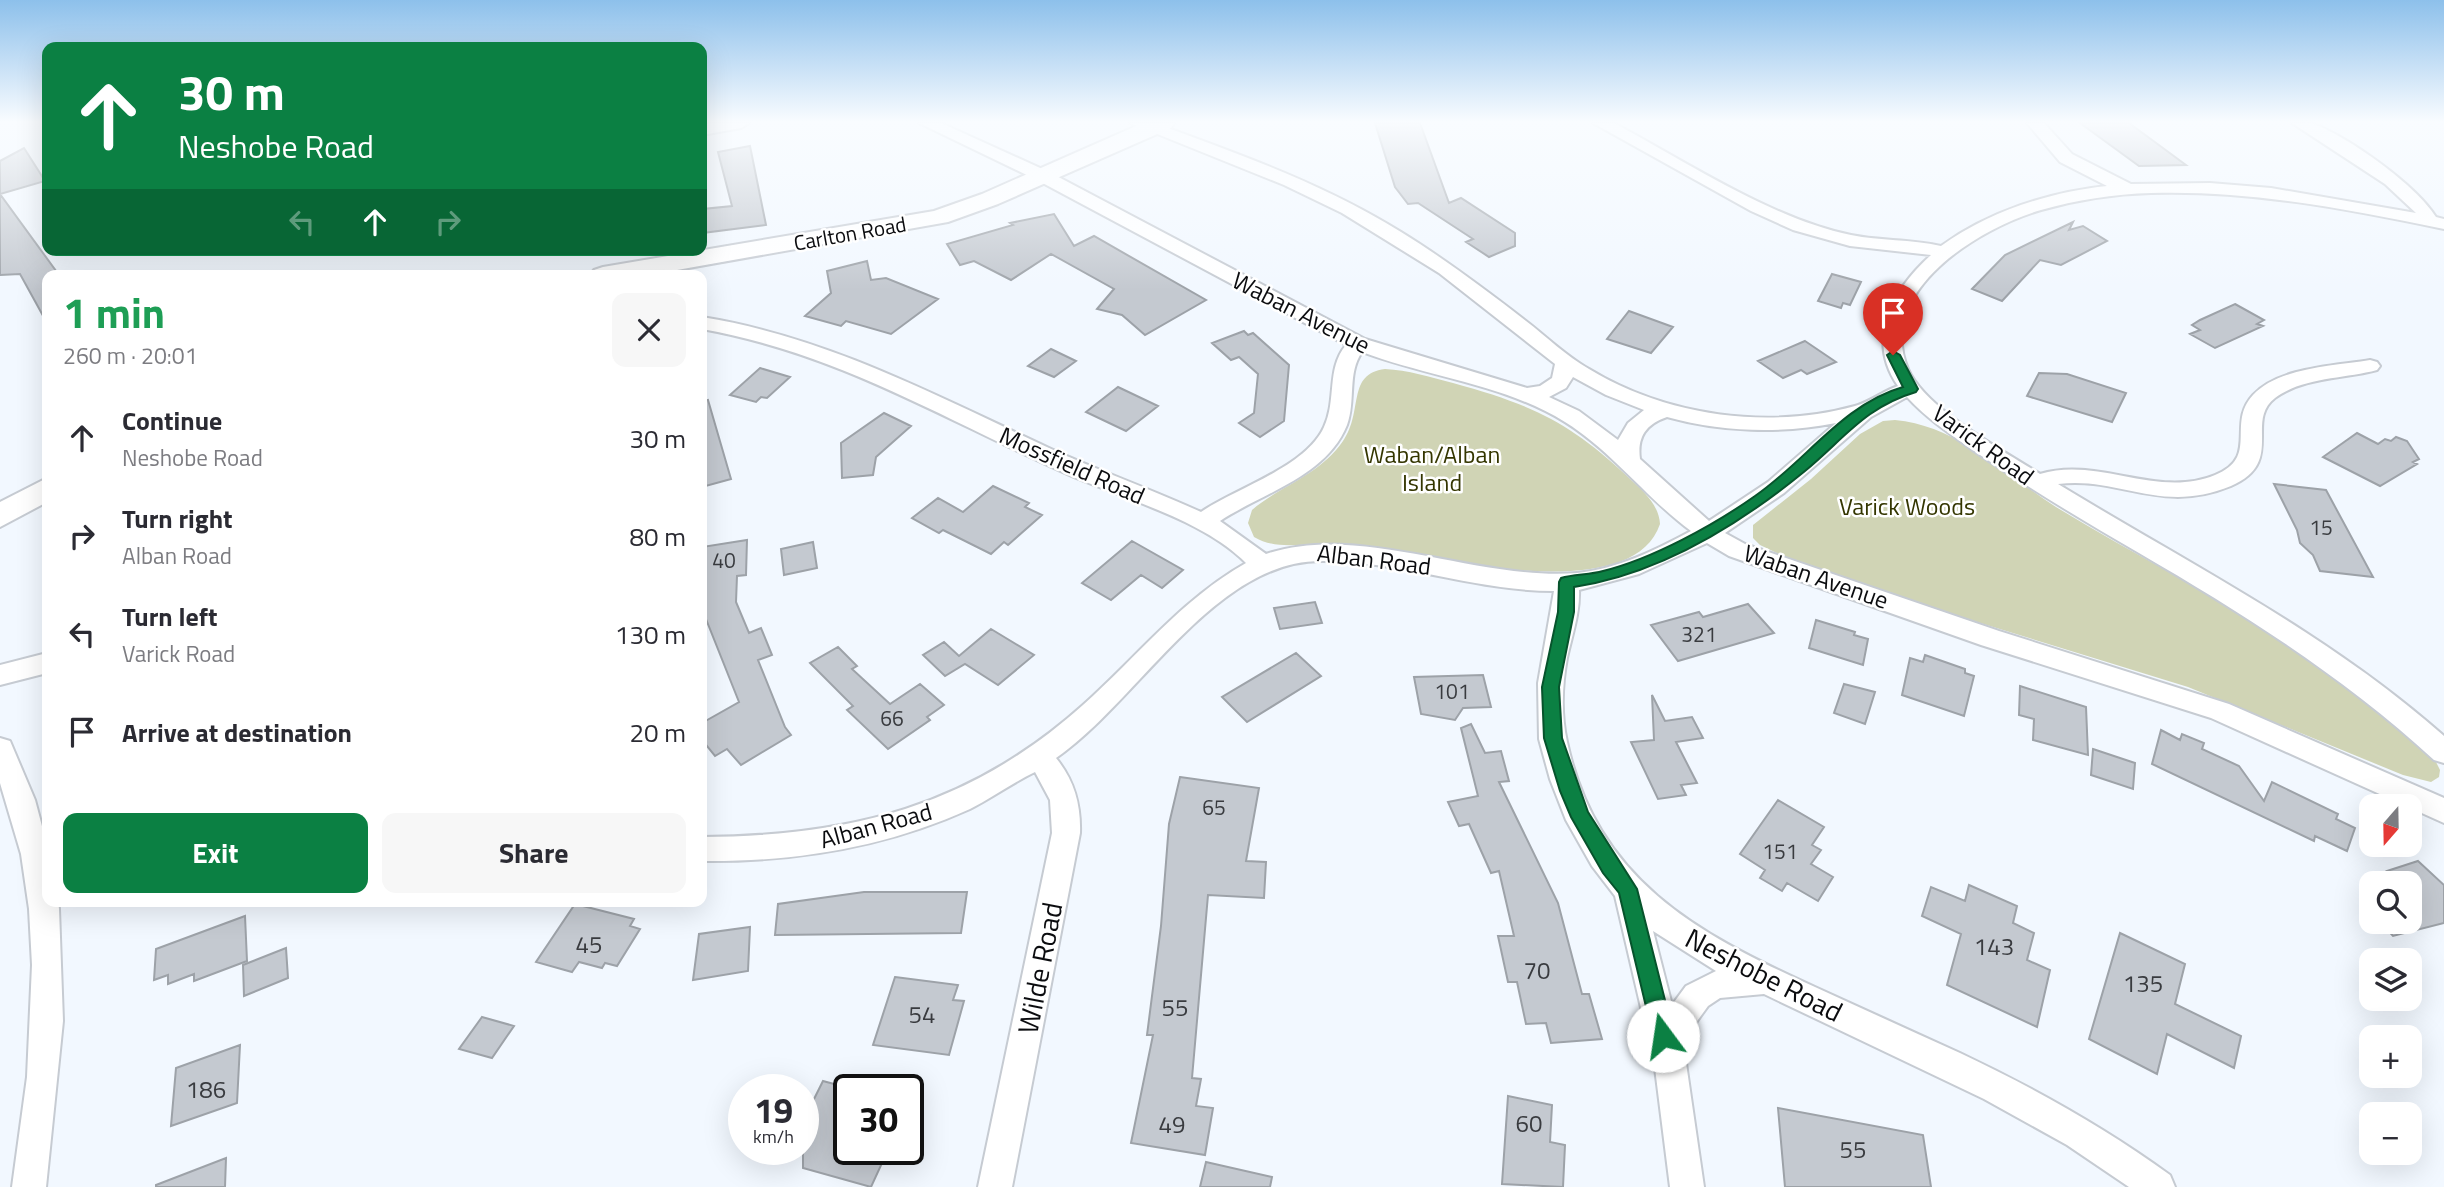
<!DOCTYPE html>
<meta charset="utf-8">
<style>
:root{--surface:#fff;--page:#f7f7f7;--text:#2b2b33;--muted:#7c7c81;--accent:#0b8043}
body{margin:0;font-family:"Titillium Web",sans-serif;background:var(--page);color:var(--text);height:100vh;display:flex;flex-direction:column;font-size:26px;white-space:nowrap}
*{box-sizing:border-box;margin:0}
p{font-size:23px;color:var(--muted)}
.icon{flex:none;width:38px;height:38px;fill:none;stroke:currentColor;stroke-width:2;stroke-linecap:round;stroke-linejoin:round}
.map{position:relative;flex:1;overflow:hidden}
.sheet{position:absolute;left:42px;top:270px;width:665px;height:637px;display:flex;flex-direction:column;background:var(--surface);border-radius:14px;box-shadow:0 7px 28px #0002}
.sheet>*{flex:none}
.hud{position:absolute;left:42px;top:42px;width:665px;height:214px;border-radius:14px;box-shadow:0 7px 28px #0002;background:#0b8043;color:#fff;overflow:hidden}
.needle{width:46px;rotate:200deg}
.fabs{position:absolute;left:2359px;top:794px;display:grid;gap:14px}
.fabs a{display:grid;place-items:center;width:63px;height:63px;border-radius:14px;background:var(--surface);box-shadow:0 7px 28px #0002;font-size:35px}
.speed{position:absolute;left:728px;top:1074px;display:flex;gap:14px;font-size:35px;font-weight:700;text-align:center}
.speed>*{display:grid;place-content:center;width:91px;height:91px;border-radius:50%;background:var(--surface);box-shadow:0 7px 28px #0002;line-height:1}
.speed small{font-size:18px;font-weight:400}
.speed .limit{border:4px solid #111;border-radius:10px;background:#fff;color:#111}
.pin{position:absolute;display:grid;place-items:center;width:60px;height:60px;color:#fff;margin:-72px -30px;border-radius:50% 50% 50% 0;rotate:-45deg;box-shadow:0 0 7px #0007}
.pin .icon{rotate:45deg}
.me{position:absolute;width:77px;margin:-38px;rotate:346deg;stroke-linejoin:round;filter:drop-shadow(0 0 5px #0008)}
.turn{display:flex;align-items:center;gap:24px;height:147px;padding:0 21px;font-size:32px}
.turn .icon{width:91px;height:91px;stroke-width:2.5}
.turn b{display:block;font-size:49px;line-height:60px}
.lanes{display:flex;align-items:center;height:66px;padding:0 21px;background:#0003;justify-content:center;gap:35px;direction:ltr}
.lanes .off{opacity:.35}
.round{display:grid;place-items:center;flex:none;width:74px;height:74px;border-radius:14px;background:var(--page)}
.head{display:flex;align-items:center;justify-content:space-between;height:119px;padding:0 21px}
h1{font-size:42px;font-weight:700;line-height:52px;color:#1e9e55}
.primary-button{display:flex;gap:14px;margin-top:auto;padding:14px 21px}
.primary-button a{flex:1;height:80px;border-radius:14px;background:var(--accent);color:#fff;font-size:28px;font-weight:700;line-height:80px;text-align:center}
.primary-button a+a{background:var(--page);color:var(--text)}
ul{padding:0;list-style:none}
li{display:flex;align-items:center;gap:21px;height:98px;padding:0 21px}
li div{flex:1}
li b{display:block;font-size:26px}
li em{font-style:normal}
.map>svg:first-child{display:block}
.green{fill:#d0d4b5}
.building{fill:#c4c9d0;stroke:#9da2a8;stroke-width:2}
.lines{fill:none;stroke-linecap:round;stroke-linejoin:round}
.street-casing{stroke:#c6cbd2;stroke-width:4}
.secondary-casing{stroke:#c6cbd2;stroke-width:4}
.street{fill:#fff;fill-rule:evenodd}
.secondary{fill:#fff;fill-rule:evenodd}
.route{fill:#0b8043;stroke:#07532c;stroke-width:2}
.labels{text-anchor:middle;stroke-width:5;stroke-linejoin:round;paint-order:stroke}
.far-street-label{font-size:21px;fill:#0b0c0f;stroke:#fff}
.number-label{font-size:21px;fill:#393b3f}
.street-label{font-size:24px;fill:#0b0c0f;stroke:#fff}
.park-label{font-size:24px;fill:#343600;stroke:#fff}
.near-number-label{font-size:24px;fill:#393b3f}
.near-street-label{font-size:28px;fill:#0b0c0f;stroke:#fff}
</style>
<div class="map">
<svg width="2444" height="1187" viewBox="0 0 2444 1187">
<rect width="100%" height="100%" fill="#f2f8ff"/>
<path class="green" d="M1385 369C1408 370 1430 377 1453 383 1530 404 1570 422 1628 477 1642 490 1659 504 1660 524 1630 613 1411 551 1343 544 1315 540 1280 553 1254 537L1248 523 1252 510C1280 486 1321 474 1343 441 1364 411 1346 374 1385 369Z
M1895 420C1959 426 2004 474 2056 507 2136 556 2221 597 2299 650 2347 684 2391 722 2435 760L2440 770 2439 777 2431 782 2403 775 2188 687 1964 618 1785 557 1760 545 1753 538V525L1811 479 1860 434 1883 421Z"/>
<path class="building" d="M1375 123H1420L1449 203 1461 198 1515 233V246L1489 257 1466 242 1473 239 1418 203 1408 204 1395 187Z
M2080 123H2129L2186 165 2139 166Z
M750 146 766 225 702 233 703 209 732 206 718 152Z
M24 148 45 181 0 194 59 275H47V323L20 274 0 275V161Z
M1054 214 1074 246 1094 236 1206 300 1145 335 1122 315 1097 309 1114 289 1051 254 1011 280 974 261 960 265 947 244 1013 225 1010 223Z
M2073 222 2069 230 2083 226 2107 241 2061 265 2040 260 2002 301 1972 289 2005 255Z
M867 261 871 280 886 278 938 299 891 334 846 321 841 326 805 316 831 293 827 271Z
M1832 274 1861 282 1850 305 1843 303 1841 308 1818 301Z
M2235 304 2264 320 2257 324 2263 326 2215 348 2190 334 2200 330 2192 325 2200 320Z
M1629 311 1673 327 1651 353 1607 339Z
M1244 331 1248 335 1253 333 1289 365 1284 421 1260 437 1239 423 1254 413 1258 374 1239 357 1231 360 1212 343Z
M1805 341 1836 362 1807 374 1801 370 1783 378 1758 361Z
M1051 349 1076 361 1054 377 1028 366Z
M760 368 790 377 767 398 761 397 756 402 730 395Z
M2039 373 2067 374 2126 393 2112 422 2027 396Z
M1118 387 1158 406 1126 431 1086 412Z
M708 400 731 479 702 487V401Z
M884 413 911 426 876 457 873 475 842 478 841 443Z
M2357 433 2378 444 2385 439 2391 441 2396 437 2407 441 2419 459 2413 462 2417 464 2380 486 2323 457Z
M2274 484 2326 490 2373 577 2320 571 2313 555 2300 543 2297 530Z
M993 486 1029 503 1025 507 1042 515 1008 545 1004 542 991 554 943 530 939 533 912 518 938 498 963 512Z
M747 540 746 575 737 576 736 602 749 633 761 628 772 655 758 660 785 727 791 735 741 765 727 749 715 756 702 740V723L739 702 702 609V547Z
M1132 541 1183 570 1162 588 1141 575 1111 600 1082 583Z
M813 542 817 568 784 575 781 549Z
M1315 602 1322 623 1280 629 1274 608Z
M1748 604 1774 633 1678 661 1651 625 1699 612 1703 617Z
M1816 620 1855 632 1854 635 1868 639 1863 665 1809 648Z
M991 629 1034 655 998 685 965 664 945 676 923 655 944 642 959 656Z
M838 647 857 666 852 669 890 704 920 684 944 705 927 717 930 720 888 749 847 710 853 706 810 663Z
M1296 653 1321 676 1247 722 1222 697Z
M1925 655 1965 669V673L1974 676 1964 716 1902 695 1910 658 1923 662Z
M1483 675 1491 707 1463 708 1455 720 1421 714 1414 677Z
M1844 684 1875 692 1865 724 1834 713Z
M2020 686 2086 707 2088 755 2033 740 2034 719 2019 715Z
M1652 695 1665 721 1692 717 1703 738 1676 742 1697 783 1681 785 1686 795 1658 799 1631 742 1654 740Z
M1471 724 1485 753 1501 751 1509 781 1499 782 1558 903 1582 994H1589L1602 1039 1551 1043 1546 1023 1526 1024 1517 982H1508L1498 936H1514L1499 871 1491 873 1469 824 1459 826 1448 802 1478 796 1461 728Z
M2161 730 2180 740 2182 734 2204 743 2202 749 2239 766 2264 801 2272 782 2338 814 2336 819 2355 828 2347 851 2315 836 2314 841 2152 764Z
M2093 749 2135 763 2133 789 2091 775Z
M1180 777 1259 788 1246 861 1266 862 1264 898 1208 895 1192 1078 1201 1079 1196 1106 1213 1108 1205 1155 1131 1143 1153 1035H1147L1161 926 1169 824Z
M1778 800 1824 827 1812 845 1821 850 1811 864 1833 877 1818 901 1787 883 1782 891 1772 885 1760 878 1765 870 1740 854Z
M2418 861 2444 885V923L2393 936 2380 922H2410V884H2400L2387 871Z
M1969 885 2017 906 2013 923 2034 933 2027 960 2050 970 2037 1027 1947 985 1961 934 1922 916 1931 887 1965 901Z
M864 892H967L961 933 775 935 778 904Z
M575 904 634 919 630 926 640 929 617 966 605 963 602 968 579 962 572 972 536 962Z
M245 916 247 961 194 981V974L168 984V975L154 980 156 949Z
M750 927 748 971 693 980 699 934Z
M2120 933 2185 964 2175 1004 2241 1036 2234 1068 2167 1034 2157 1074 2089 1039Z
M286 948 288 978 244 996 243 965Z
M895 977 958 985 953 1000 964 1001 949 1055 873 1045Z
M482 1017 514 1026 492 1058 459 1049Z
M240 1045 237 1103 171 1126 176 1068Z
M823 1081 849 1088V1150H888L871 1187 803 1168V1121Z
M1508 1096 1552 1105 1550 1142 1565 1145 1563 1187 1502 1184Z
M1778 1108 1923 1135 1931 1187H1785Z
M226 1158 225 1187H156V1185Z
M1206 1162 1272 1177 1270 1187H1200Z"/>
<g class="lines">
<g class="street-casing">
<path id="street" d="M711 123H749L741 128 702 135V125Z
M919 123H941L1049 172 1365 339 1527 388 1540 386 1552 378 1555 364 1439 273 1342 213 1284 185 1130 123H1154C1239 154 1324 184 1401 232 1445 259 1486 290 1526 321 1547 337 1566 356 1589 369 1666 416 1768 430 1855 406 1870 402 1883 391 1898 386 1865 339 1893 289 1931 255L1850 246 1793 230 1751 211 1593 123H1614C1685 161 1772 219 1851 235 1880 241 1911 239 1941 246 1988 212 2049 192 2107 186L2060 162 2027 123H2044L2072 154 2131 184 2210 183 2271 188 2416 213 2385 184 2292 123C2299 123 2308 122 2314 124 2350 138 2416 185 2436 217L2444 219V229C2348 209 2250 190 2151 193 2114 194 2076 200 2041 210 1979 228 1875 291 1908 369 1926 410 2003 450 2040 474 2098 456 2157 499 2215 475 2260 457 2226 424 2253 395 2279 367 2335 366 2370 360L2377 362 2380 366 2377 370C2344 379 2303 377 2275 398 2244 422 2286 462 2231 486 2161 515 2119 476 2058 484 2189 564 2328 633 2444 736V763L2434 760C2345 678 2244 614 2139 553 2084 521 2030 489 1977 453 1953 436 1927 419 1907 397L1871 417 1784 493 1725 533 1745 544 1999 631 2229 704 2444 798V823L2211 718 1981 645 1729 556 1707 543 1639 574 1579 590C1580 613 1572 635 1567 658 1562 685 1561 715 1567 742 1597 880 1696 933 1815 987 1863 1009 1911 1031 1960 1053 2034 1088 2104 1127 2170 1175L2175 1187H2129L2067 1145 1984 1099 1764 994 1720 998 1708 1006 1695 1024 1686 1063 1704 1187H1670L1655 1068 1615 896 1592 866 1566 820 1550 779 1539 739 1538 683 1554 591C1476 591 1401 561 1323 561 1215 559 1138 702 1056 758 1074 780 1081 804 1080 833L1012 1187H978L1052 833 1050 800 1035 772C1014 782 992 798 970 809 884 848 795 862 702 861V837C850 836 969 807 1083 705 1137 657 1182 599 1246 563 1202 519 1124 499 1067 474 941 418 840 354 702 329V317C827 337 935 395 1049 448 1099 471 1151 489 1201 512 1236 488 1306 467 1324 427 1337 400 1326 369 1346 345L1037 180ZM1362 352C1428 377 1504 384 1565 422 1613 452 1646 498 1691 531 1656 550 1617 569 1577 573 1476 581 1360 522 1266 554L1220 521C1262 493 1326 477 1347 425 1356 401 1347 373 1362 352ZM1573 377 1606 395 1644 410 1628 423 1618 440 1579 411 1549 397 1566 388ZM1667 417C1721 432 1781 434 1836 423L1768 482 1709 521 1640 459C1637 437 1646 424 1667 417ZM1653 931 1716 971 1686 986 1672 1005Z
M47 653V673L0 685V665Z
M0 738 10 741 35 800 47 845V901H58L59 909 63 1021 46 1187H12L27 1077 32 965 29 909 21 854 0 783Z"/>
</g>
<g class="secondary-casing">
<path id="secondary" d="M1143 123H1174L1171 128 998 204 948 222 649 275H590L594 270 603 267 934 211 982 194Z
M47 478V502L0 527V502Z"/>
</g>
<use href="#street" class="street"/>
<use href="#secondary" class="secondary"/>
</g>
<linearGradient id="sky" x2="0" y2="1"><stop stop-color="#8dc0eb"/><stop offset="0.42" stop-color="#f9fcff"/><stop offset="1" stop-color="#f9fcff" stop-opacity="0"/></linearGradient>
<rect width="2444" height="290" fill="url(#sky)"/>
<path class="route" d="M1893 351 1900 355 1918 389 1916 392C1865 407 1844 439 1805 471 1739 525 1660 574 1574 587V612L1559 687 1562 738 1588 812 1637 889 1674 1036 1671 1043 1663 1046 1656 1043 1653 1036 1619 893 1603 873 1571 817 1560 791 1544 738 1542 687 1558 612 1559 582 1561 578C1574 574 1589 575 1603 571 1652 559 1714 525 1755 496 1806 461 1843 404 1903 387L1887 355Z"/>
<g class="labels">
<g class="far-street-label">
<text transform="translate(850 234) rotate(-10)" y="7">Carlton Road</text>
</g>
<g class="number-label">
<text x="2321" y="535">15</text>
<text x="724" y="568">40</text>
<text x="1699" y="642">321</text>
<text x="1452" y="699">101</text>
<text x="892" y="726">66</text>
<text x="1214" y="815">65</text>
<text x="1780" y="859">151</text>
</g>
<g class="street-label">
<text transform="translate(1301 313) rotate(27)" y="8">Waban Avenue</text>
<text transform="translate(1983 445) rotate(36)" y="8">Varick Road</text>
<text transform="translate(1072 466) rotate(24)" y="8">Mossfield Road</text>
<text transform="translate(1374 560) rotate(7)" y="8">Alban Road</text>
<text transform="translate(1816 577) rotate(19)" y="8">Waban Avenue</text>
<text transform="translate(876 826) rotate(-15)" y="8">Alban Road</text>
</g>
<g class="park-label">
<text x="1432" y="463">Waban/Alban<tspan x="1432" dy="28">Island</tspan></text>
<text x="1907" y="515">Varick Woods</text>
</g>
<g class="near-number-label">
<text x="589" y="953">45</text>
<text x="1994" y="955">143</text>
<text x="1537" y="979">70</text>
<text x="2143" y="992">135</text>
<text x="1175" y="1016">55</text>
<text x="922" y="1023">54</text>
<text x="206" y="1098">186</text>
<text x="1529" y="1132">60</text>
<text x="1172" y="1133">49</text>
<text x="1853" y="1158">55</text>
</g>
<g class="near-street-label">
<text transform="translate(1040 968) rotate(-79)" y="10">Wilde Road</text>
<text transform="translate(1764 975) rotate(27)" y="10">Neshobe Road</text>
</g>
</g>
</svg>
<div class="fabs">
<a><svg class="needle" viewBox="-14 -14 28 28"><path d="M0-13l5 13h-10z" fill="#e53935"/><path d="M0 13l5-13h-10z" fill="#7c7c81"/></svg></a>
<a><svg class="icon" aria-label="search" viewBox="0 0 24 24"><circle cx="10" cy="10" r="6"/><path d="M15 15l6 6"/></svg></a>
<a><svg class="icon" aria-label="layers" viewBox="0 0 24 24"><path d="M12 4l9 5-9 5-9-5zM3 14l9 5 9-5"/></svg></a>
<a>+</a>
<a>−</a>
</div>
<div class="speed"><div>19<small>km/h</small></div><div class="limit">30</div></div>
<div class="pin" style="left:1893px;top:355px;background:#d93025"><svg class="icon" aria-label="arrive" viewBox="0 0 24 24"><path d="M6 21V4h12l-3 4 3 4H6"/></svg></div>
<svg class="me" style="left:1663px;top:1036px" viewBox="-20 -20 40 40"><circle r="19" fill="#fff"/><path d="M0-13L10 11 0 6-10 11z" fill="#0b8043"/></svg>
<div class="hud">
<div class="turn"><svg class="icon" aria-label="ahead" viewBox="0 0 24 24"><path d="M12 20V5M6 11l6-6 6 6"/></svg><div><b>30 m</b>Neshobe Road</div></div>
<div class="lanes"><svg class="icon off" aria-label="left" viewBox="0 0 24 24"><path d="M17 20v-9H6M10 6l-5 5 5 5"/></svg><svg class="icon" aria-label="ahead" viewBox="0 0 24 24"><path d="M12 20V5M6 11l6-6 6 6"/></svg><svg class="icon off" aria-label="right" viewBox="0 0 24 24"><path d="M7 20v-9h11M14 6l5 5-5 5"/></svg></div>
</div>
<section class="sheet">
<div class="head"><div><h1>1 min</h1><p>260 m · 20:01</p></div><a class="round"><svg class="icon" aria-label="close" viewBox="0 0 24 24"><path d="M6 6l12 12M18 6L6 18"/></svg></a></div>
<ul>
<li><svg class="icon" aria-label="ahead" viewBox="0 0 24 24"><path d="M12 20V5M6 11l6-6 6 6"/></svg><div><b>Continue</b><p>Neshobe Road</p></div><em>30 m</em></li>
<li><svg class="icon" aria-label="right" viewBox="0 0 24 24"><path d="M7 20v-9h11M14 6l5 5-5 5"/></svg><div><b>Turn right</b><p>Alban Road</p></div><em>80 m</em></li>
<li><svg class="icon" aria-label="left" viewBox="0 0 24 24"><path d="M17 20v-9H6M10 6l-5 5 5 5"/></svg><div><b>Turn left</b><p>Varick Road</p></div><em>130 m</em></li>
<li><svg class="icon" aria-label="arrive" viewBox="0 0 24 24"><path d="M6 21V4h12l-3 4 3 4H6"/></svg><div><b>Arrive at destination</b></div><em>20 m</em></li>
</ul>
<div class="primary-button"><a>Exit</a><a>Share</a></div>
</section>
</div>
